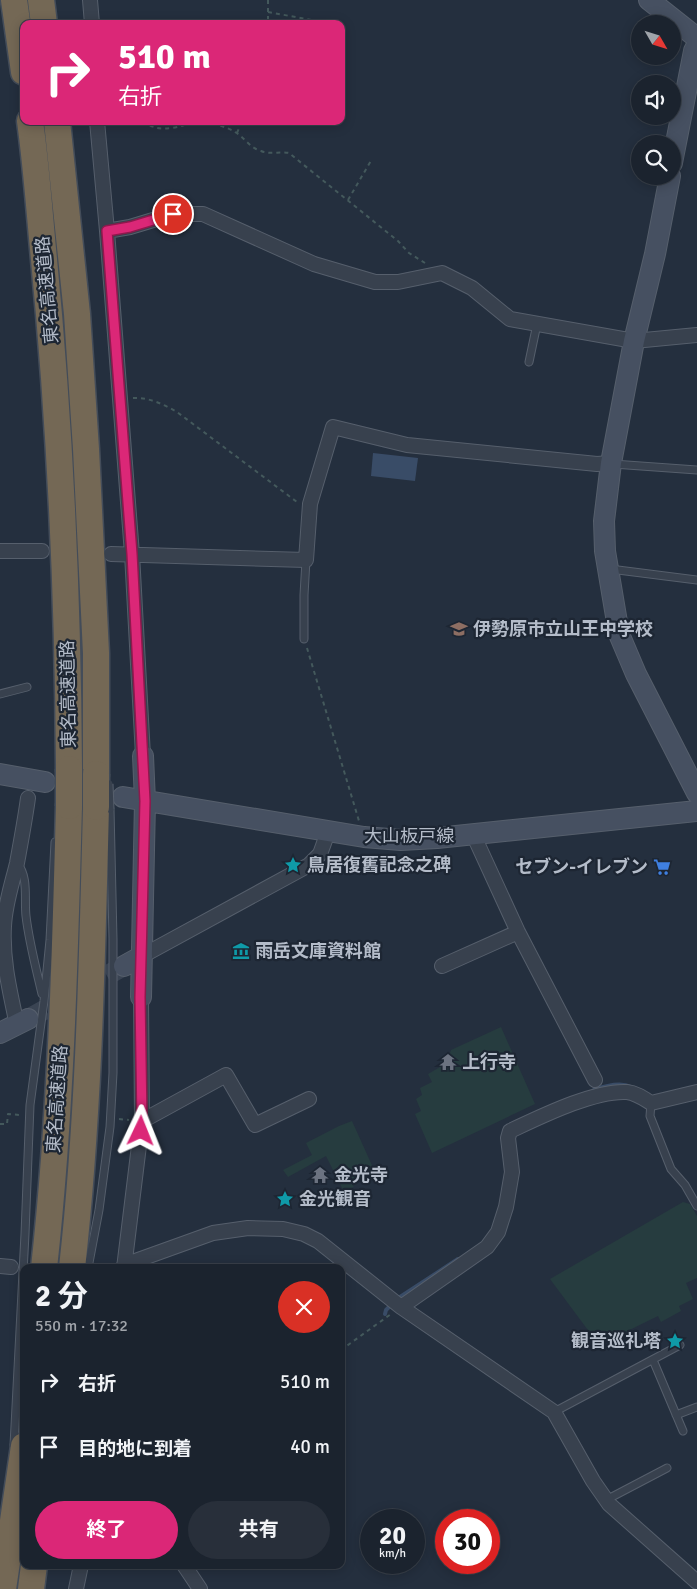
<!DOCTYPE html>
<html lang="ja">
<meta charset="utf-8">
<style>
:root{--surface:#1b232e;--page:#282f3a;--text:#f1f3f6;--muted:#a0a4aa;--line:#39404a;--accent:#db2777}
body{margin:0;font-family:Signika,"Noto Sans JP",sans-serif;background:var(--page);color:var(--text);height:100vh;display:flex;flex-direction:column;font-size:19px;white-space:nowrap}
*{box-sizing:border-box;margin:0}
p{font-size:16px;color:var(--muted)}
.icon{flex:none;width:28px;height:28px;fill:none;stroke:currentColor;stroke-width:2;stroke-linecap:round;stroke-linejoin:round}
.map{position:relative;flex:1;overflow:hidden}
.drawer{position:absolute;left:20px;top:1264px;width:325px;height:305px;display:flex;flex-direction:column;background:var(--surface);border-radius:10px;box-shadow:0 2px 12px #0003,0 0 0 1px var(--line)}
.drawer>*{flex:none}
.banner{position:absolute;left:20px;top:20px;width:325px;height:105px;border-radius:10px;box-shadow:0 2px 12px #0003,0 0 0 1px var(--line);background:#db2777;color:#fff;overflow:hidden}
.needle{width:32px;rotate:129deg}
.fabs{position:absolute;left:631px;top:15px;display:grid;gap:10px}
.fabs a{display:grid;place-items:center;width:50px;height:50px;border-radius:50%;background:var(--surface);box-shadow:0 2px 12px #0003,0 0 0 1px var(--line);font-size:25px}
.speed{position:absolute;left:360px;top:1509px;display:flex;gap:10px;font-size:25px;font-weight:700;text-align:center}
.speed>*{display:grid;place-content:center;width:65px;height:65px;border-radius:50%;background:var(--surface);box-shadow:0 2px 12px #0003,0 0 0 1px var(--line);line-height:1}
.speed small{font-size:12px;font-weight:400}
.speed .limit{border:8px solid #d22;background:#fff;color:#111}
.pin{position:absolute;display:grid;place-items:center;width:42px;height:42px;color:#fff;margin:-21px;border:2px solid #fff;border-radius:50%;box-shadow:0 1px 5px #0007}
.me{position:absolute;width:55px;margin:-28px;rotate:2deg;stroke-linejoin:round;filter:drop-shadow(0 0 4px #0008)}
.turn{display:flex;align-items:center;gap:18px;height:105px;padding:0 15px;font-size:22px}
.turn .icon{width:65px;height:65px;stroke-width:2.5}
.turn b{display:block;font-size:35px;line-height:42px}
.round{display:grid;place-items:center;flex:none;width:52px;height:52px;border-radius:26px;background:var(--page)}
.headline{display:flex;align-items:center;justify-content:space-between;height:85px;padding:0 15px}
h1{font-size:30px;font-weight:700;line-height:38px}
.action{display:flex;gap:10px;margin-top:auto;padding:10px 15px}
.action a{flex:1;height:58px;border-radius:30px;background:var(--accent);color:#fff;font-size:20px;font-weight:700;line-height:58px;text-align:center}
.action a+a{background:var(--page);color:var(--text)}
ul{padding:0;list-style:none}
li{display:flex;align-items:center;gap:15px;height:65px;padding:0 15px}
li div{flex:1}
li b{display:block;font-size:19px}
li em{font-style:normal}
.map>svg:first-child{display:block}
.green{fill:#263c3f}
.water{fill:#394c67}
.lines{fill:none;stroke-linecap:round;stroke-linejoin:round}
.stream{stroke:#394c67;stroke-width:4}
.secondary-tunnel{stroke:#3a4453;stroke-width:20;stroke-dasharray:20 10;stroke-linecap:butt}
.lane-casing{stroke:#565f6c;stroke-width:9}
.street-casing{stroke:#565f6c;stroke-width:16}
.secondary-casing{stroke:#565f6c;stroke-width:22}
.highway-casing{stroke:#434c59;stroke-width:29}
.path{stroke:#44595c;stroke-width:2;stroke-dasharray:4 4;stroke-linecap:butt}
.lane{stroke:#38414e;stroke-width:7}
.street{stroke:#38414e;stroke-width:14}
.secondary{stroke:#465061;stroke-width:20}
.highway{stroke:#746855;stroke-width:26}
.lane-bridge-casing{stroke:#565f6c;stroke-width:9;stroke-linecap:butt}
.highway-bridge-casing{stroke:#434c59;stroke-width:29;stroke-linecap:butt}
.lane-bridge{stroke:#38414e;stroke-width:7}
.highway-bridge{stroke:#746855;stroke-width:26}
.route-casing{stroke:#8e194d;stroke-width:12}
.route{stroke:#db2777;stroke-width:9}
.labels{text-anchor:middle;stroke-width:4.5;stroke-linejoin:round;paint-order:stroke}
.street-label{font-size:18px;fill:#b4bcc9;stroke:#1d2633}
.poi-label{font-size:18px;font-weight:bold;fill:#b4bcc9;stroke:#1d2633;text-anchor:start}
</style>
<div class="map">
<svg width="697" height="1589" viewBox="0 0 697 1589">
<rect width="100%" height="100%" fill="#242f3e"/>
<path class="green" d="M501 1027 535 1104 432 1153 415 1114 421 1111 416 1099 422 1095 420 1088 432 1082 428 1074 447 1063 451 1050Z
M352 1121 375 1172 360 1180 352 1188 344 1192 326 1156 288 1177 283 1170 312 1155 306 1143 339 1126Z
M683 1202 690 1204 697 1216V1278L686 1283 693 1299 679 1306 681 1311 661 1322 658 1316 599 1345 550 1279Z"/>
<path class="water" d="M373 453 418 458 415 481 371 476Z"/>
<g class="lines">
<path class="stream" d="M594 1090C605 1086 621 1082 631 1087
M397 1299 458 1259
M385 1314 386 1310 392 1304"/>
<path class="secondary-tunnel" d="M28 1019 124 966"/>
<g class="lane-casing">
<path id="lane" d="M529 362 537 324
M613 464 697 470
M610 569 697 580
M304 639V595L306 560
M0 694 27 687
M17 863C29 877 24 899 26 916 29 942 36 968 42 994
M651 1103 650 1116 671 1169 685 1185 697 1206
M88 1268 99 1210 110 1127 113 1073V939L110 809
M653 1360 683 1431
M554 1412 680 1345
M676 1415 697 1407
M14 1445 25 1234 30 1105 44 1001 50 940 55 842
M606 1500 667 1468"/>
</g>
<g class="street-casing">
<path id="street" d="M90 0 92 24
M97 121 107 231 132 554 143 756
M107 231 130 227 173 214H203L314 264 375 282H398L442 273 472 288 510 319 634 341 697 335
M0 551H42
M111 554 306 560 310 504 333 427 407 445 597 464 611 463
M473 834 518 932 595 1080
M142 956 309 865 320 854 328 832
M442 966 518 932
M17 1025C10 992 2 960 4 926 5 904 12 884 17 863 21 841 25 820 28 798
M142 1121 226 1075 255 1125 309 1099
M124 1265 213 1233 248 1228 283 1229 304 1234 318 1241 401 1307 554 1412 593 1481 609 1504 697 1582
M0 1266 11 1267
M124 1268 142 1121 141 997
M401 1307 487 1247 498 1232 506 1207 512 1172 508 1138 510 1131C540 1117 594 1090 627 1092 636 1093 643 1098 651 1103L697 1092
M184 1565 200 1589
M76 1589 81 1565"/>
</g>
<g class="secondary-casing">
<path id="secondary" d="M649 0 697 38
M672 163 694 51 697 45
M670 176 655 254 634 341 611 463 604 521 605 551 619 634 636 674 697 793
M0 774 45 782
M123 797 364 837 401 840 437 838 697 811
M124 966 142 956
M141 997 145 801 143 756
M0 1033 28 1019"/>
</g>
<g class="highway-casing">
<path id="highway" d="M14 0 24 72
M41 0 44 24
M30 121C36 164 39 206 43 249 60 422 68 595 69 769
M57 121 77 314 86 449 96 653V774
M44 1268C61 1114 65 960 69 806
M72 1268C89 1115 92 961 96 807
M3 1589 24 1446
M31 1589 34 1565"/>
</g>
<path class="path" d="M268 0V24
M268 12 317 21
M143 121C146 123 150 126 154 127 164 131 184 127 192 121
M205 121C215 124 227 127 235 132 245 138 250 148 261 151 270 155 280 151 289 153L398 241 409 253 425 263
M237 133 242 121
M348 200 372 159
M133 398C148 397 163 404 177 412L297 502
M307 648 359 821
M119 1119 129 1120
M0 1124H7L8 1114 20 1115
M341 1350 391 1314"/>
<use href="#lane" class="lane"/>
<use href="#street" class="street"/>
<use href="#secondary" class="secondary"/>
<use href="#highway" class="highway"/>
<g class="lane-bridge-casing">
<path id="lane-bridge" d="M109 784 110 809"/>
</g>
<g class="highway-bridge-casing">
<path id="highway-bridge" d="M69 769V806
M96 807V774"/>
</g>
<use href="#lane-bridge" class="lane-bridge"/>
<use href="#highway-bridge" class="highway-bridge"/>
</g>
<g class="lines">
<g class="route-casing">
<path id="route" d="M141 1131 142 1120 140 997 145 801 132 554 107 231 130 227 173 214"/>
</g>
<use href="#route" class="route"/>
</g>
<defs>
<g id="school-bare" transform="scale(1.35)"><path d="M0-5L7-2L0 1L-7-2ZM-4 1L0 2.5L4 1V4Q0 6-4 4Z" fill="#8d6e63" stroke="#1d2633" stroke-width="2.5" paint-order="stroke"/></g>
<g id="sight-bare" transform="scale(1.35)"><path d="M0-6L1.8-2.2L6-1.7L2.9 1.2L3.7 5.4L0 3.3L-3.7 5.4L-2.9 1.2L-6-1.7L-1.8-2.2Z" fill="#0f9aa8" stroke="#1d2633" stroke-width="2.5" paint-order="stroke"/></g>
<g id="supermarket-bare" transform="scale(1.35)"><path d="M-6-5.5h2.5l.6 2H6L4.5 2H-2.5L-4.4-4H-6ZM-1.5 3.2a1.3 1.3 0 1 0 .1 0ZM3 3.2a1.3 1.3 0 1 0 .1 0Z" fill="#3f7fe0" stroke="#1d2633" stroke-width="2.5" paint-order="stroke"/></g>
<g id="museum-bare" transform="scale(1.35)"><path d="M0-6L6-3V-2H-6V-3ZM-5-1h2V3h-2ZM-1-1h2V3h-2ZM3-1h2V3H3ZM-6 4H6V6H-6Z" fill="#0f9aa8" stroke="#1d2633" stroke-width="2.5" paint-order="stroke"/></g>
<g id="temple-bare" transform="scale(1.35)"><path d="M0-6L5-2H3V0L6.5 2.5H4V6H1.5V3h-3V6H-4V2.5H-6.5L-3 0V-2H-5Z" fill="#6b7280" stroke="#1d2633" stroke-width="2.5" paint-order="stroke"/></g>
</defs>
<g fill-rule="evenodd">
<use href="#school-bare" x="459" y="629"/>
<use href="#sight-bare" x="293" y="865"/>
<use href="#supermarket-bare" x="662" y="867"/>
<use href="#museum-bare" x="241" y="951"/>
<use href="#temple-bare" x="448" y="1062"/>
<use href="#temple-bare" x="320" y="1175"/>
<use href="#sight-bare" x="285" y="1199"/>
<use href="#sight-bare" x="675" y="1341"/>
</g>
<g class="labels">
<g class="street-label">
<text transform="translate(47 290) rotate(-95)" y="6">東名高速道路</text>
<text transform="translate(68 694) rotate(-91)" y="6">東名高速道路</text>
<text x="409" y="842">大山板戸線</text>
<text transform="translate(57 1099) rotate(-86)" y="6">東名高速道路</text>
</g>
<g class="poi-label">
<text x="473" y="635">伊勢原市立山王中学校</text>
<text x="307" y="871">鳥居復舊記念之碑</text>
<text x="648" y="873" text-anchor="end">セブン-イレブン</text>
<text x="255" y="957">雨岳文庫資料館</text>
<text x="462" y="1068">上行寺</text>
<text x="334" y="1181">金光寺</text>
<text x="299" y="1205">金光観音</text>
<text x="661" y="1347" text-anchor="end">観音巡礼塔</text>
</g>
</g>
</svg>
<div class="fabs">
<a><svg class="needle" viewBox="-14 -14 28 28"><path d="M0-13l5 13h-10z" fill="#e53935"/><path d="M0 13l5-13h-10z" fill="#a0a4aa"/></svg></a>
<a><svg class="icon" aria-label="sound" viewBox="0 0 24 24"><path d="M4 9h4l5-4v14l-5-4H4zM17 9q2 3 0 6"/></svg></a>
<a><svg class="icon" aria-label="search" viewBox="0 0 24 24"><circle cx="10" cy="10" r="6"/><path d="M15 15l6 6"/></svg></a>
</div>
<div class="speed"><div>20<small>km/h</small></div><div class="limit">30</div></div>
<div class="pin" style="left:173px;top:214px;background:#d93025"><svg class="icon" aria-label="arrive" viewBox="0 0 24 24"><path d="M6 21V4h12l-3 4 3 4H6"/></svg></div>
<svg class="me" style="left:141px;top:1131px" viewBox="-20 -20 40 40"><path d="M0-17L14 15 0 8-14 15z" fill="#db2777" stroke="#fff" stroke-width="4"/></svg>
<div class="banner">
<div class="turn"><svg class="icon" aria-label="right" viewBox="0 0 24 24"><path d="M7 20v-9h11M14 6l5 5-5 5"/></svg><div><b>510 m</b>右折</div></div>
</div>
<section class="drawer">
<div class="headline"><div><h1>2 分</h1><p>550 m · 17:32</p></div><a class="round" style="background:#d93025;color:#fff"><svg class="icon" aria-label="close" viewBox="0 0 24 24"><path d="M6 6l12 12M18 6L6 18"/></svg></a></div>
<ul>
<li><svg class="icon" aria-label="right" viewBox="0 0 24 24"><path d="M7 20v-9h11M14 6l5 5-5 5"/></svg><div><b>右折</b></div><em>510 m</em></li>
<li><svg class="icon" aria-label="arrive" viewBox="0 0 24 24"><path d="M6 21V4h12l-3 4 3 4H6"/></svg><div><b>目的地に到着</b></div><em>40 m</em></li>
</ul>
<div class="action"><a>終了</a><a>共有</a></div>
</section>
</div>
